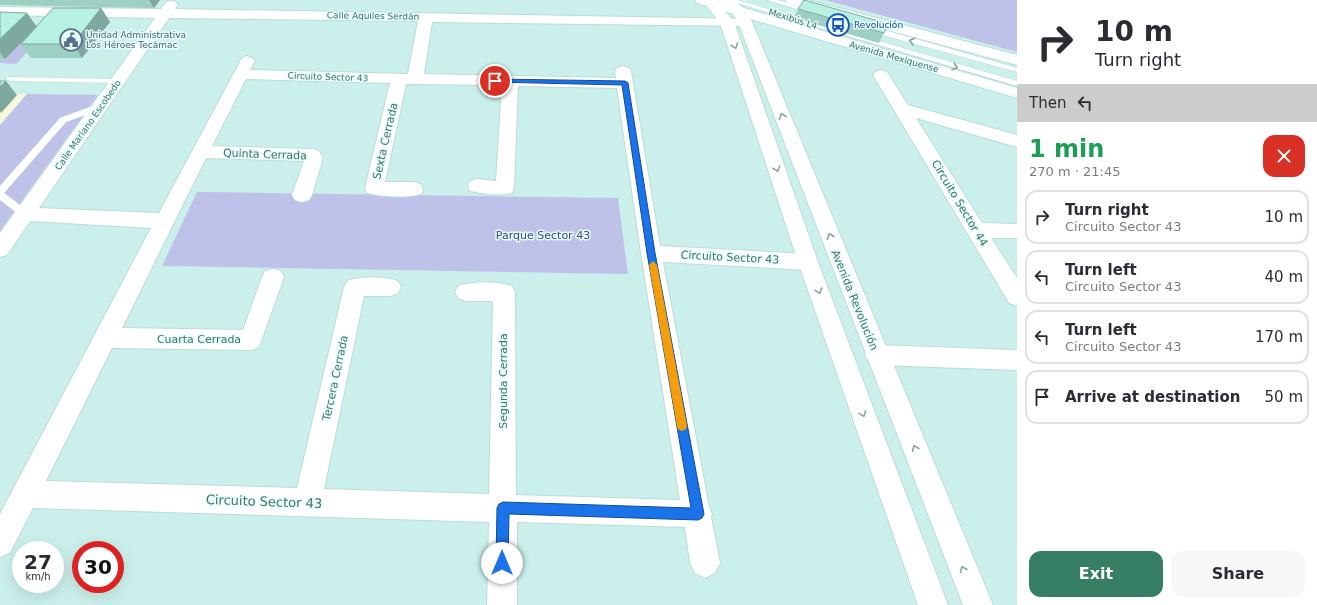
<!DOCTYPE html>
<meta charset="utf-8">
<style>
:root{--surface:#fff;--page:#f7f7f7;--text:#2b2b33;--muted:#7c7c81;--line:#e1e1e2;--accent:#367f64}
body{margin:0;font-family:"DejaVu Sans",sans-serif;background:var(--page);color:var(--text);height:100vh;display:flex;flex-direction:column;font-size:15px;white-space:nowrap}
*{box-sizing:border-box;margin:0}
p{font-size:13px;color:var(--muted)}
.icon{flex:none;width:22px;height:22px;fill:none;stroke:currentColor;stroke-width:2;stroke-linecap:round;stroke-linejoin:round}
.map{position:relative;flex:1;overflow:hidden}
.sheet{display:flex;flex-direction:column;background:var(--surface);width:300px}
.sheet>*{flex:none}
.top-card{background:#fff;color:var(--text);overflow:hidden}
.speed{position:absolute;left:12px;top:541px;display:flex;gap:8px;font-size:20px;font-weight:700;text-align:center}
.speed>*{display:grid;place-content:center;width:52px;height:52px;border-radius:50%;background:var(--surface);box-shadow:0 4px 16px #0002;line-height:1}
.speed small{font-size:10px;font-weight:400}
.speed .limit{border:6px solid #d22;background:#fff;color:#111}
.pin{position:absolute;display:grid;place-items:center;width:34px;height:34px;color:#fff;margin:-17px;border:2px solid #fff;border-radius:50%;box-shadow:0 1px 4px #0007}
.me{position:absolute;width:44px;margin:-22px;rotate:0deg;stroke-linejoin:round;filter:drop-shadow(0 0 3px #0008)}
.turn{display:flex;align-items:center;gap:14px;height:84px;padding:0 12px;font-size:18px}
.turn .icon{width:52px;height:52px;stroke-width:2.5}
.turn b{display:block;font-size:28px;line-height:34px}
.then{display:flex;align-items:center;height:38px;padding:0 12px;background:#0003;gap:8px;font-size:15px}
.round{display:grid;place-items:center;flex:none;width:42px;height:42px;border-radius:12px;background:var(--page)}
.overview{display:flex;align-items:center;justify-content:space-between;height:68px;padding:0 12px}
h1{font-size:24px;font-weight:700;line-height:30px;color:#1e9e55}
.cta{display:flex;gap:8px;margin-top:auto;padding:8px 12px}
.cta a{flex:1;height:46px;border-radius:12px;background:var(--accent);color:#fff;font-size:16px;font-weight:700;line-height:46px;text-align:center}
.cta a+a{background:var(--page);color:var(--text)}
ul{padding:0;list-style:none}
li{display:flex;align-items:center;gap:12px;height:54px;margin:0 8px 6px;padding:0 4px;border:2px solid var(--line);border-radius:12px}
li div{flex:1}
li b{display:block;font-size:15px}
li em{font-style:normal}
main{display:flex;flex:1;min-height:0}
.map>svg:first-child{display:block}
.residential{fill:#cbf0eb;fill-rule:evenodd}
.education{fill:#f7f7dc}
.green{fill:#bec1e8}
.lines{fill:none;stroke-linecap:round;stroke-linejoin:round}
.service-casing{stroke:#b9dcd6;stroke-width:1}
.minor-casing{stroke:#b9dcd6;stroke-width:2}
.tertiary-casing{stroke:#b9dcd6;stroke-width:2}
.secondary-casing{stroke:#b4dfd7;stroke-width:2}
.service{fill:#fff;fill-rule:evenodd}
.minor{fill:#fff;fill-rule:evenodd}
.tertiary{fill:#fff;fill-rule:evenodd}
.secondary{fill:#fff;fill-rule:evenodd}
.wall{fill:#9dcfc2}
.shaded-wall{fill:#7fa99e}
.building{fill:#b6f1e1;stroke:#7fa99e}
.oneway{stroke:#87a39a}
.route{fill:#1a73e8;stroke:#114b97}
.slow{fill:#f59e0b}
.labels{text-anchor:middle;stroke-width:3;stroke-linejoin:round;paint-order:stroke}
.far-street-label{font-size:9px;fill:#477164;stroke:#e4fffe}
.far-transit-label{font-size:9px;fill:#164399;stroke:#e4fffe;text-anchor:start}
.far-service-label{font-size:9px;fill:#4e5e75;stroke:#e4fffe;text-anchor:start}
.street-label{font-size:11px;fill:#477164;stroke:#e4fffe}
.park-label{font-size:11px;fill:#474582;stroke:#e4fffe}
.near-street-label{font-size:13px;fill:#477164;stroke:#e4fffe}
</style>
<main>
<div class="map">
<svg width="1017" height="605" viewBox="0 0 1017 605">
<rect width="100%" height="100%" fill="#defcfa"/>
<path class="residential" d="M0 0H1017V605H0ZM21 550H55V584H21ZM81 550H115V584H81Z"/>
<path class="education" d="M0 93 27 94 0 125Z"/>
<path class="green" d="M825 0H1017V52Z
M0 24 52 25 16 64 0 63Z
M27 94 98 95 0 231V125Z
M197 192 618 198 628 274 162 266Z"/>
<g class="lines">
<g class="service-casing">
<path id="service" d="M727 0H737L1017 81V86Z
M767 0H778L816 12 812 14Z
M868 27H874L1017 68V72L868 31Z
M7 77 119 79 123 81 119 83 10 81 6 79Z
M101 103 104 104 105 106 104 108 66 122 4 193 28 211 30 214 28 217H22L0 200V186L60 118Z"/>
</g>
<g class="minor-casing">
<path id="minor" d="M171 1 176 2 178 5 175 9 750 19 752 22 750 25 745 26 432 22 424 74 616 78 615 71 617 68 623 66 629 68 631 71 633 83 660 246 808 254 815 256 818 262 815 268 808 270 663 262 709 507 712 514 711 517 720 563 715 573 705 578 695 573 690 563 685 527 517 522V605H487L489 522 33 508 10 553 0 557V514L151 228 30 221 7 255 0 257V233L155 18 0 15V7L161 9 166 2ZM169 18 418 21 408 74 250 70 255 61 252 58 247 56 242 58 159 213 39 208ZM246 79 390 83 365 188 367 193C381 197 407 198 421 194L423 189 421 184 414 182H385L406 84 502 85 496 181 477 179 470 181 468 186 470 191C483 194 499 196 512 193L514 188 518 86 617 88 641 253 680 500 516 495 515 292 512 286C497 281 473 281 458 286L455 292 458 298 466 301H493L489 494 324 489 364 296H390L398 293 401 287 398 281C383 276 362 276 347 281L344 287 297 488 46 481 112 348 251 350 259 347 284 277 281 271 273 269 265 271 262 277 243 330 122 328 206 158 304 161 292 195 295 200 302 202 309 200 312 195 323 158 319 151 313 149 212 146Z
M881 70 887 72 908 105 1017 135V147L916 118 982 223 1017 224V238H991L1017 278V306L1009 303 873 75 875 72Z
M877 345 1017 350V370L877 365 869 362 865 355 869 348Z"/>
</g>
<g class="tertiary-casing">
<path id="tertiary" d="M702 0H716L734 22 818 262 948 605H918L798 262 720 23Z
M719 0H734L743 8 752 22 993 605H963L738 22 733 14Z"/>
</g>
<g class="secondary-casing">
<path id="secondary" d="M695 0H717L1017 88V98L697 3Z
M785 0H808L1017 55V65L787 3Z"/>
</g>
<use href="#service" class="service"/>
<use href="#minor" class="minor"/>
<use href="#tertiary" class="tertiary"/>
<use href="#secondary" class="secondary"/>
</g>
<path class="wall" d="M0 0H160L154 8 0 5Z
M101 8 110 22 82 58H31L21 44 28 36 5 59H0V12L36 26Z
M798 9 884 33 879 43 794 18Z"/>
<path class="shaded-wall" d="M149 0H160L154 8Z
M101 8 110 22 82 58 73 44Z
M27 13 37 27 5 59 0 52V39Z
M6 81 17 95 1 113 0 111V87Z"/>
<path class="building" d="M804 0 889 24 884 33 798 9Z
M53 8H101L73 44H21Z
M0 12 27 13 0 39Z
M0 81H6L0 87Z"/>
<defs><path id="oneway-chevron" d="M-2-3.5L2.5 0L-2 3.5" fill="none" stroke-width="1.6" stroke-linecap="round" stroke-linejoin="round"/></defs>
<g class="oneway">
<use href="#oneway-chevron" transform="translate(912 41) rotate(-164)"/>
<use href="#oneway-chevron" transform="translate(735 46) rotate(71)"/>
<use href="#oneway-chevron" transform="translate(955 67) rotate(17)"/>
<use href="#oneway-chevron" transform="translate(782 116) rotate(-112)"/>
<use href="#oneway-chevron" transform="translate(777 169) rotate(71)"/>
<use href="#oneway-chevron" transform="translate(830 236) rotate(-112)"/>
<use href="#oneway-chevron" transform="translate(819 291) rotate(70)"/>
<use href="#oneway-chevron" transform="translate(863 414) rotate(70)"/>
<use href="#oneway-chevron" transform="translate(915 448) rotate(-112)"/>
<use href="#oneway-chevron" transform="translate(963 569) rotate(-112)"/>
</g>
<path class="route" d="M495 79 625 81 628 83 655 253 704 514 702 518 698 520 509 514 508 563 507 568 502 569 498 568 496 563 497 508 499 504 503 502 691 508 647 253 622 85 492 82V80Z"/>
<path class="slow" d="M653 261 657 265 687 426 686 429 682 431 678 429 677 426 649 265Z"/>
<defs>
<g id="bus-ring" transform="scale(1.15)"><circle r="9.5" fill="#e4fffe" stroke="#1a4fb4" stroke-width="1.5"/><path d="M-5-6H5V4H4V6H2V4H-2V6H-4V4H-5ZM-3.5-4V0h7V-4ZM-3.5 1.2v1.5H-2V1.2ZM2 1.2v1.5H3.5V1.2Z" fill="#1a4fb4"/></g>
<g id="civic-ring" transform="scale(1.15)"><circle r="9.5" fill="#e4fffe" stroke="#5c6f8a" stroke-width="1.5"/><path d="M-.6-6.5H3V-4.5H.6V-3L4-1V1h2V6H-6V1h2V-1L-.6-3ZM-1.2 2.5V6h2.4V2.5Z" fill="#5c6f8a"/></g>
</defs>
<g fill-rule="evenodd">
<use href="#bus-ring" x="838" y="25"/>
<use href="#civic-ring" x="71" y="40"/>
</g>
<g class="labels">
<g class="far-street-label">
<text transform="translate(373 16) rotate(1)" y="3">Calle Aquiles Serdán</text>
<text transform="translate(793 19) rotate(17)" y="3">Mexibús L4</text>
<text transform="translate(894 57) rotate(16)" y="3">Avenida Mexiquense</text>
<text transform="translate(328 77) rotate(2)" y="3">Circuito Sector 43</text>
<text transform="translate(88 125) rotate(-55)" y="3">Calle Mariano Escobedo</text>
</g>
<g class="far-transit-label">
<text x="854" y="28">Revolución</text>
</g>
<g class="far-service-label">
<text x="86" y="38">Unidad Administrativa<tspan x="86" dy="10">Los Héroes Tecámac</tspan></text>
</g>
<g class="street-label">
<text transform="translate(385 141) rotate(-77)" y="4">Sexta Cerrada</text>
<text transform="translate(265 154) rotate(2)" y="4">Quinta Cerrada</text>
<text transform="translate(960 203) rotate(59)" y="4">Circuito Sector 44</text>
<text transform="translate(730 257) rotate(3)" y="4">Circuito Sector 43</text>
<text transform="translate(855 300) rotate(68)" y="4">Avenida Revolución</text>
<text x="199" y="343">Cuarta Cerrada</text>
<text transform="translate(335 378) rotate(-78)" y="4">Tercera Cerrada</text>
<text transform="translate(503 381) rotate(-90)" y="4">Segunda Cerrada</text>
</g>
<g class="park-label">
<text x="543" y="239">Parque Sector 43</text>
</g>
<g class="near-street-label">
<text transform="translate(264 501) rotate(2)" y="5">Circuito Sector 43</text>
</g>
</g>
</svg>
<div class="speed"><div>27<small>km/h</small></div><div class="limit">30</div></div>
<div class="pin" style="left:495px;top:81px;background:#d93025"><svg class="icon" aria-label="arrive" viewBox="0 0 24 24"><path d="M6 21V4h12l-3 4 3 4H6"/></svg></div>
<svg class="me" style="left:502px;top:563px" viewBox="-20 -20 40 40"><circle r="19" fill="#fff"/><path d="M0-13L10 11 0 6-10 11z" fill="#1a73e8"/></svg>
</div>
<section class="sheet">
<div class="top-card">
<div class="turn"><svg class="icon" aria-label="right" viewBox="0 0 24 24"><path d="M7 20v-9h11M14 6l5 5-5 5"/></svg><div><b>10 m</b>Turn right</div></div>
<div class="then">Then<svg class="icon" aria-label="left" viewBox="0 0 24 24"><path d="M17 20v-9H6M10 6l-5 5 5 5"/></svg></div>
</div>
<div class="overview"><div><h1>1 min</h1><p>270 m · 21:45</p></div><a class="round" style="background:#d93025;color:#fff"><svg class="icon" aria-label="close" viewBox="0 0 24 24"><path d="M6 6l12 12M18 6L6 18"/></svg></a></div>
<ul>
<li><svg class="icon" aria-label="right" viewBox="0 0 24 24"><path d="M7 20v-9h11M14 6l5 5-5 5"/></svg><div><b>Turn right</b><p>Circuito Sector 43</p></div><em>10 m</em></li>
<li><svg class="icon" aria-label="left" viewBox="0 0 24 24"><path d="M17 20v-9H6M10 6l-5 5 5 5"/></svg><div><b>Turn left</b><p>Circuito Sector 43</p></div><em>40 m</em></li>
<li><svg class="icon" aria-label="left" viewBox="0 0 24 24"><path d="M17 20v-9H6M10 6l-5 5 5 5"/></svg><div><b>Turn left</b><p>Circuito Sector 43</p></div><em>170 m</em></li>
<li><svg class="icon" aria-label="arrive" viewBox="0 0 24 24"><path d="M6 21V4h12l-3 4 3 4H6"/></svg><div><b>Arrive at destination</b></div><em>50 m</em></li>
</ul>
<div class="cta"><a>Exit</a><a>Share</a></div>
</section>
</main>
